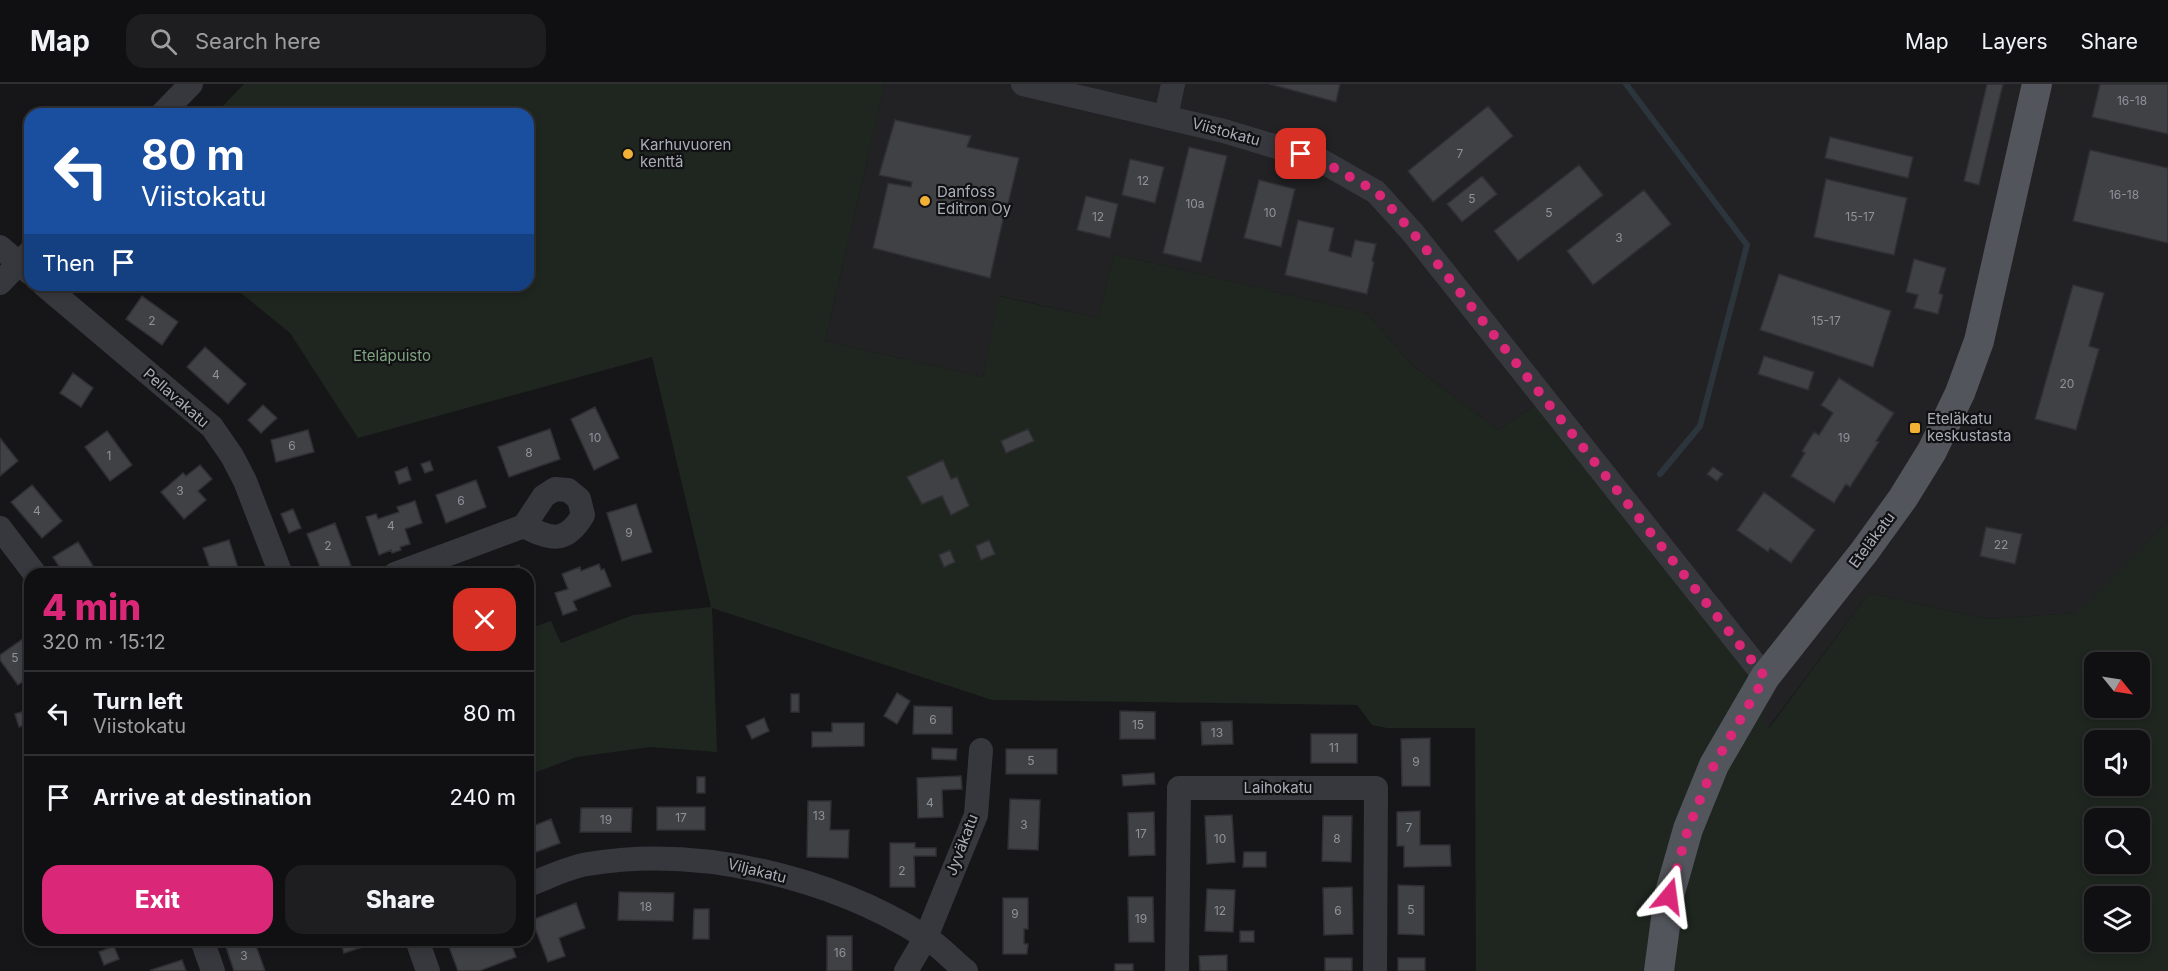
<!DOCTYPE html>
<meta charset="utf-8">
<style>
:root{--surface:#101012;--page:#1e1e20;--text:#f1f3f6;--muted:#9c9d9f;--line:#303032;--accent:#db2777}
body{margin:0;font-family:Inter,sans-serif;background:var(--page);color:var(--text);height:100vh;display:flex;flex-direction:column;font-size:22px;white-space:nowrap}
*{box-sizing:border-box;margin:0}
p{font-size:20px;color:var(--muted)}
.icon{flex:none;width:33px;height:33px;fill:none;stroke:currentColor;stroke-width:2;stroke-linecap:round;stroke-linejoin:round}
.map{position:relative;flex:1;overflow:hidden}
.side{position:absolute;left:24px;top:484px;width:510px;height:378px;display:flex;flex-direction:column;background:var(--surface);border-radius:18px;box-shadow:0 3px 9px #0003,0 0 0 2px var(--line)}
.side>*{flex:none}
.hud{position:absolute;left:24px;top:24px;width:510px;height:183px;border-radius:18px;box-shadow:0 3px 9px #0003,0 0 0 2px var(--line);background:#1a4fa0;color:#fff;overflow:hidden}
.needle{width:39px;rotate:120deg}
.fabs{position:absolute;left:2084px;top:568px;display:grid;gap:12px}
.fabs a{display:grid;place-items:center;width:66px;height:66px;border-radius:12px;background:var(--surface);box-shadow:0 3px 9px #0003,0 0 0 2px var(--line);font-size:30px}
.pin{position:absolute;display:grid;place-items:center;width:51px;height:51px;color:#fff;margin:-26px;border-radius:12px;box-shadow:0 3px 9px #0006}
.me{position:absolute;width:66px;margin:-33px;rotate:16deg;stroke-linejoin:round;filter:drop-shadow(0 0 4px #0008)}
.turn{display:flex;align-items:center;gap:21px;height:126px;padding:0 18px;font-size:27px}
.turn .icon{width:78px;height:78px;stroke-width:2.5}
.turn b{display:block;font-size:42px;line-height:51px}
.then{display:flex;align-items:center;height:57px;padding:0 18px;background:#0003;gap:12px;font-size:22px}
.round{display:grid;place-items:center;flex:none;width:63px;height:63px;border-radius:18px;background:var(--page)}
.overview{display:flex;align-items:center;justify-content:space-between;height:102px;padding:0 18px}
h1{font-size:36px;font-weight:800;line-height:45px;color:var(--accent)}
.cta{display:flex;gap:12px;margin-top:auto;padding:12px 18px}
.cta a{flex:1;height:69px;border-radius:18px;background:var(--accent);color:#fff;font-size:24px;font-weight:800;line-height:69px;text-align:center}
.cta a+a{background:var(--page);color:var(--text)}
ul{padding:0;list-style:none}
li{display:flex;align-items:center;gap:18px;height:84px;padding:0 18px;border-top:2px solid var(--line)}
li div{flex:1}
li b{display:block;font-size:22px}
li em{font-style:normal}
header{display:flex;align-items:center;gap:36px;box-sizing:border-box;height:84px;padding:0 30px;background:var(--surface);border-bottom:2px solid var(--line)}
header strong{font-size:28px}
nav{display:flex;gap:33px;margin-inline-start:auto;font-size:21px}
.search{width:420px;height:54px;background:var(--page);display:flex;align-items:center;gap:15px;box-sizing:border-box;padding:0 21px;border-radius:18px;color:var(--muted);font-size:22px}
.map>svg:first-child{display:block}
.built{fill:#222225}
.green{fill:#1e261f;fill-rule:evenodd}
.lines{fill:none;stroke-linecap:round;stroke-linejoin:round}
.stream{stroke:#2c353c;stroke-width:6}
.building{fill:#404145;stroke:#303034;stroke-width:1.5}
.minor{stroke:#37383d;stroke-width:24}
.major{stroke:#53555c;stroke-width:30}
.route{stroke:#db2777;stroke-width:10;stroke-dasharray:0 18}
.poi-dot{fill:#f2b134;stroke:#111113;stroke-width:2}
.labels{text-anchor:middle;stroke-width:4.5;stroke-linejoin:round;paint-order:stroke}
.number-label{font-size:12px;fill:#8e929b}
.street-label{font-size:15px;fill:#a8adb8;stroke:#111113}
.poi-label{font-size:15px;fill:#a8adb8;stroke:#111113;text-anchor:start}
.park-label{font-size:15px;fill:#7fa381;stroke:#111113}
</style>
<header>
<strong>Map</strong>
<div class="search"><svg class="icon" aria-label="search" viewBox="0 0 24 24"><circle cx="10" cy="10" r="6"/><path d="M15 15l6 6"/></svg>Search here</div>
<nav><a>Map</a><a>Layers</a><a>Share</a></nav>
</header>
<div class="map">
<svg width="2168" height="887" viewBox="0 0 2168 887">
<rect width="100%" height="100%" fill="#161618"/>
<path class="built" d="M885 0H2168V438L2078 529 1988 535 1869 509 1768 644 1737 568 1537 320 1498 346 1412 281 1367 229 1114 170 1098 234 1000 212 983 293 825 257Z"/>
<path class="green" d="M244 0H885L825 257 983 293 999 212 1098 234 1114 170 1367 229 1412 281 1498 346 1537 320 1737 568 1769 644 1869 509 1988 535 2076 529 2168 438V887H1476L1475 644H1387L1372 641 1357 621 992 616 712 524 717 668 650 663 577 673 528 691V545L551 537 561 559 633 531 711 523 652 273 358 354 290 249 231 201H528V30H215ZM2094 579H2139V624H2094ZM2094 657H2139V702H2094ZM2094 735H2139V780H2094ZM2094 813H2139V858H2094Z"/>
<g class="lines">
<path class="stream" d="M1626 0 1747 161 1700 342 1660 390"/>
</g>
<path class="building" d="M1269 0H1340L1336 18Z
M1987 0H2003L1979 101 1964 97Z
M2100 0H2168V50L2092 33Z
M1488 22 1513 52 1433 118 1408 87Z
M895 36 971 52 967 63 1019 74 1008 120 956 108 955 114 1005 127 990 194 873 164 888 99 911 103 912 98 879 91Z
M1830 53 1913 73 1908 94 1825 74Z
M1189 63 1227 72 1201 178 1163 169Z
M2090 66 2168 84V159L2073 137Z
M1130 75 1164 83 1155 119 1122 111Z
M1579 81 1603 111 1518 177 1494 147Z
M1482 92 1497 110 1462 138 1447 120Z
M1826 95 1907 114 1894 171 1814 153Z
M1259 96 1295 105 1281 163 1244 154Z
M1644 106 1671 140 1593 201 1567 167Z
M1086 112 1118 120 1110 154 1077 146Z
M1298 136 1334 144 1329 167 1351 173 1355 156 1376 160 1372 177 1374 178 1367 210 1285 191Z
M1914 175 1946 184 1939 209 1943 211 1938 230 1914 224 1918 211 1906 208Z
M1779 190 1891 227 1873 283 1760 246Z
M2073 201 2104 209 2089 262 2099 265 2076 346 2035 335Z
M142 212 178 238 162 261 126 235Z
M205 263 246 300 228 320 187 283Z
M1764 272 1814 288 1808 306 1758 290Z
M73 289 93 304 81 323 60 309Z
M1839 294 1894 329 1876 357 1879 358 1850 403 1846 400 1834 419 1791 392 1805 369 1802 367 1814 348 1819 351 1833 329 1821 321Z
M263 321 277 334 261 349 248 336Z
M595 323 619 374 594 386 571 335Z
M550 345 560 375 509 393 498 363Z
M1028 345 1034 357 1006 369 1001 357Z
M308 346 314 368 276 378 271 356Z
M107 347 132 381 110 397 85 363Z
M0 354 18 377 0 392Z
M943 376 951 395 957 393 969 422 951 431 942 412 922 420 907 393Z
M430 377 433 386 425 389 421 380Z
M200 381 212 395 198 407 206 416 184 435 161 408 183 389 186 392Z
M407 383 411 396 399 400 395 388Z
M1713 383 1723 390 1717 397 1707 390Z
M476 396 486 423 446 439 436 411Z
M32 401 62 437 42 454 11 418Z
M1764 408 1815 446 1791 479 1770 464 1768 468 1737 446Z
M415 417 422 439 405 445 410 460 400 463 401 466 392 469 391 466 379 471 366 433 376 430 378 435 399 428 397 423Z
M636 420 652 468 622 477 607 429Z
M293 425 301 444 289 449 281 430Z
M335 439 351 482 323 490 307 450Z
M1986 443 2022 450 2015 480 1980 472Z
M229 456 240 490H212L203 464Z
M989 456 995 470 981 476 976 462Z
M78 458 98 490H64L53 473Z
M950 466 955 478 944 483 939 471Z
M599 480 601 486 604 485 611 502 573 517 577 526 563 531 555 509 568 505 562 490 580 483 581 487Z
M519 481 523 490H495L500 487Z
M30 550V592L18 601 0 576V571Z
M897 609 910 617 897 640 884 632Z
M791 610H799V628H791Z
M914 622 952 623V650H913Z
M1120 627 1155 628V655H1120Z
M22 628 27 640 19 643 15 630Z
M764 634 769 647 752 655 746 642Z
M1232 637 1233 660 1202 661 1201 638Z
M832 639H864V662L812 663V648H832Z
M1311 650H1357V679H1311Z
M1430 654V702H1402L1401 655Z
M932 664 957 665 956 676 932 675Z
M1006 665H1057V690H1006Z
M1154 689 1155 700 1123 702 1122 691Z
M961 692 962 705 942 706 943 733 918 734 917 694Z
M697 693H705V709H697Z
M1010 715 1040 716 1038 766 1008 765Z
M808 717H831L830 746H849L848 774 807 773Z
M657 723H705V746H657Z
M581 724H632L631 748H580Z
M1420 727V761H1450L1451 782 1404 783V762H1397V728Z
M1154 728 1155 771 1129 772 1128 729Z
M1232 731 1235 778 1207 780 1205 732Z
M1323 732H1352L1351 778 1322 777Z
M551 735 560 759 528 771V744Z
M890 759H915V764H936V772H914L915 803H890Z
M1244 768H1266V783H1243Z
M1398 801 1424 802V851L1398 850Z
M1352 803 1353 850 1324 851 1323 804Z
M1207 805 1235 806 1233 848 1205 847Z
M619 808 674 809 673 837 618 836Z
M1128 813H1153L1154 858H1129Z
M1003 814H1028V845H1024V860H1028L1027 870H1003Z
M576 819 585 844 559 854 565 872 548 878 532 836Z
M694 825H709V855H693Z
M1240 847H1254V858H1240Z
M827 852H852V887H827Z
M254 856 265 887H234L224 857Z
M340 856H374L375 859 344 869Z
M467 856H510L516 873 479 887H458L449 863Z
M114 862 119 875 104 881 99 868Z
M1227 871V887H1200L1199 872Z
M1325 874H1352V887H1325Z
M1398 874H1425V887H1398Z
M182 876 186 887H152L151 886Z
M1115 880H1133V887H1115Z"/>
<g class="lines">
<path class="minor" d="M1023 0 1224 47 1320 76 1376 108 1413 149 1765 593
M162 30 191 0
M1166 32 1173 0
M0 163 30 189
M0 199 30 168
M44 201 212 343 232 372 245 397 281 490
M0 444 35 490
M395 490 524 442 544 412 555 405 568 406 579 415 583 431C566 460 551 456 524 442
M528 801C547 794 568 783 588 780 699 761 829 793 924 852 939 861 952 876 966 887
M202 856 213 887
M417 856 428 887
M906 887 926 853 976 731 981 666
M1177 887 1179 704H1376L1375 887"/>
<path class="major" d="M1659 887 1669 812 1688 745 1714 681 1765 593 1864 468 1903 414 1932 367 1960 309 1979 257 2037 0"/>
</g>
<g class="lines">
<path class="route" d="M1301 70 1320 76 1377 108 1413 149 1765 593 1714 681 1688 745 1669 812"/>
</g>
<g class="poi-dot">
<circle cx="628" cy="70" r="6"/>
<circle cx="925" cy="117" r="6"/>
<rect x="1909" y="338" width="12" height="12" rx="3"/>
</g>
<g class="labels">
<g class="number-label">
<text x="2132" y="21">16-18</text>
<text x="1460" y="74">7</text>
<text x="1143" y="101">12</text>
<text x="2124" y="115">16-18</text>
<text x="1472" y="119">5</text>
<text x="1195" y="124">10a</text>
<text x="1270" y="133">10</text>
<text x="1549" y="133">5</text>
<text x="1098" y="137">12</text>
<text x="1860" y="137">15-17</text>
<text x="1619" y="158">3</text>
<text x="152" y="241">2</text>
<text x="1826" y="241">15-17</text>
<text x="216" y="295">4</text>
<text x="2067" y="304">20</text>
<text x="595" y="358">10</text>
<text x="1844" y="358">19</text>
<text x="292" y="366">6</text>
<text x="529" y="373">8</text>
<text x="109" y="376">1</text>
<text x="180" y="411">3</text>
<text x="461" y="421">6</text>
<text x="37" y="431">4</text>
<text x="391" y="446">4</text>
<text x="629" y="453">9</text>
<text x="2001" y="465">22</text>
<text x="328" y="466">2</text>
<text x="15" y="578">5</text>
<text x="933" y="640">6</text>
<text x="1138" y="645">15</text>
<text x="1217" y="653">13</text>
<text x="1334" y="668">11</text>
<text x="1031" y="681">5</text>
<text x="1416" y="682">9</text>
<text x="930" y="723">4</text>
<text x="819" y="736">13</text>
<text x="681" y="738">17</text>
<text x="606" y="740">19</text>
<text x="1024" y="745">3</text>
<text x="1409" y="748">7</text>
<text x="1141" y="754">17</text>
<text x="1220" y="759">10</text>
<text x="1337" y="759">8</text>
<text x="902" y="791">2</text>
<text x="646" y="827">18</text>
<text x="1411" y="830">5</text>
<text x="1220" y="831">12</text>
<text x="1338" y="831">6</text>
<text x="1015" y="834">9</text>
<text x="1141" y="839">19</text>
<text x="840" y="873">16</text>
<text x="244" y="876">3</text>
</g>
<g class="street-label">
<text transform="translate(1226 48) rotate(15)" y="5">Viistokatu</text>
<text transform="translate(176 314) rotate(41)" y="5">Pellavakatu</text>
<text transform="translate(1872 456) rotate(-53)" y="5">Eteläkatu</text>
<text x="1278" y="709">Laihokatu</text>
<text transform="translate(962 761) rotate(-69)" y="5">Jyväkatu</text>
<text transform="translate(757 787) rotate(14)" y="5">Viljakatu</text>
</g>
<g class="poi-label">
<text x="640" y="66">Karhuvuoren<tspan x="640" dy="17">kenttä</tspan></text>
<text x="937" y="113">Danfoss<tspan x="937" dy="17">Editron Oy</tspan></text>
<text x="1927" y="340">Eteläkatu<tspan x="1927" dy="17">keskustasta</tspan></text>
</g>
<g class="park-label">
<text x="392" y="277">Eteläpuisto</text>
</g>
</g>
</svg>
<div class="fabs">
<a><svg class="needle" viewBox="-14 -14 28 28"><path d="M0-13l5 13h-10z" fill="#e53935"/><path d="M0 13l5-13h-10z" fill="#9c9d9f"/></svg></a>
<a><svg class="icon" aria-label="sound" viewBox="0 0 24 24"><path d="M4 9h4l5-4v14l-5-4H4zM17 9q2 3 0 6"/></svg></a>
<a><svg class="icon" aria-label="search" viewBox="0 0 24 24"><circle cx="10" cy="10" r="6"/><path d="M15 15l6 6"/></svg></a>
<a><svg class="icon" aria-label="layers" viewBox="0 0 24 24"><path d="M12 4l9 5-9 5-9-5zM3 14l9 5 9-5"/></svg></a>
</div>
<div class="pin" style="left:1301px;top:70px;background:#d93025"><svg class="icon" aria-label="arrive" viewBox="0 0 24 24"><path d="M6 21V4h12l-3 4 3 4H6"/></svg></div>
<svg class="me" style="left:1669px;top:812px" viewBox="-20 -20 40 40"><path d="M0-17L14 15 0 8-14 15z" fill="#db2777" stroke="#fff" stroke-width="4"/></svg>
<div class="hud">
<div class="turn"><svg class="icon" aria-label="left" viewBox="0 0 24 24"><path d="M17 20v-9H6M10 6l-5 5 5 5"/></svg><div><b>80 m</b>Viistokatu</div></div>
<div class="then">Then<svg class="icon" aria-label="arrive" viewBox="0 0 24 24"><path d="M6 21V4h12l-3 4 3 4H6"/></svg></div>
</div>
<section class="side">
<div class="overview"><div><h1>4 min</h1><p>320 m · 15:12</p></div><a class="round" style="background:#d93025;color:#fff"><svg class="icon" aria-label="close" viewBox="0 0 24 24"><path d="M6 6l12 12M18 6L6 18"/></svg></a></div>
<ul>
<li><svg class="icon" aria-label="left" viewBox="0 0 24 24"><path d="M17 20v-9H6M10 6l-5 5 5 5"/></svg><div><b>Turn left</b><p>Viistokatu</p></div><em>80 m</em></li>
<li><svg class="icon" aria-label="arrive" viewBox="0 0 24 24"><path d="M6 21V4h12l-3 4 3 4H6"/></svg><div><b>Arrive at destination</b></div><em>240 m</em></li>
</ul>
<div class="cta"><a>Exit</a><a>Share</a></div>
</section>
</div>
